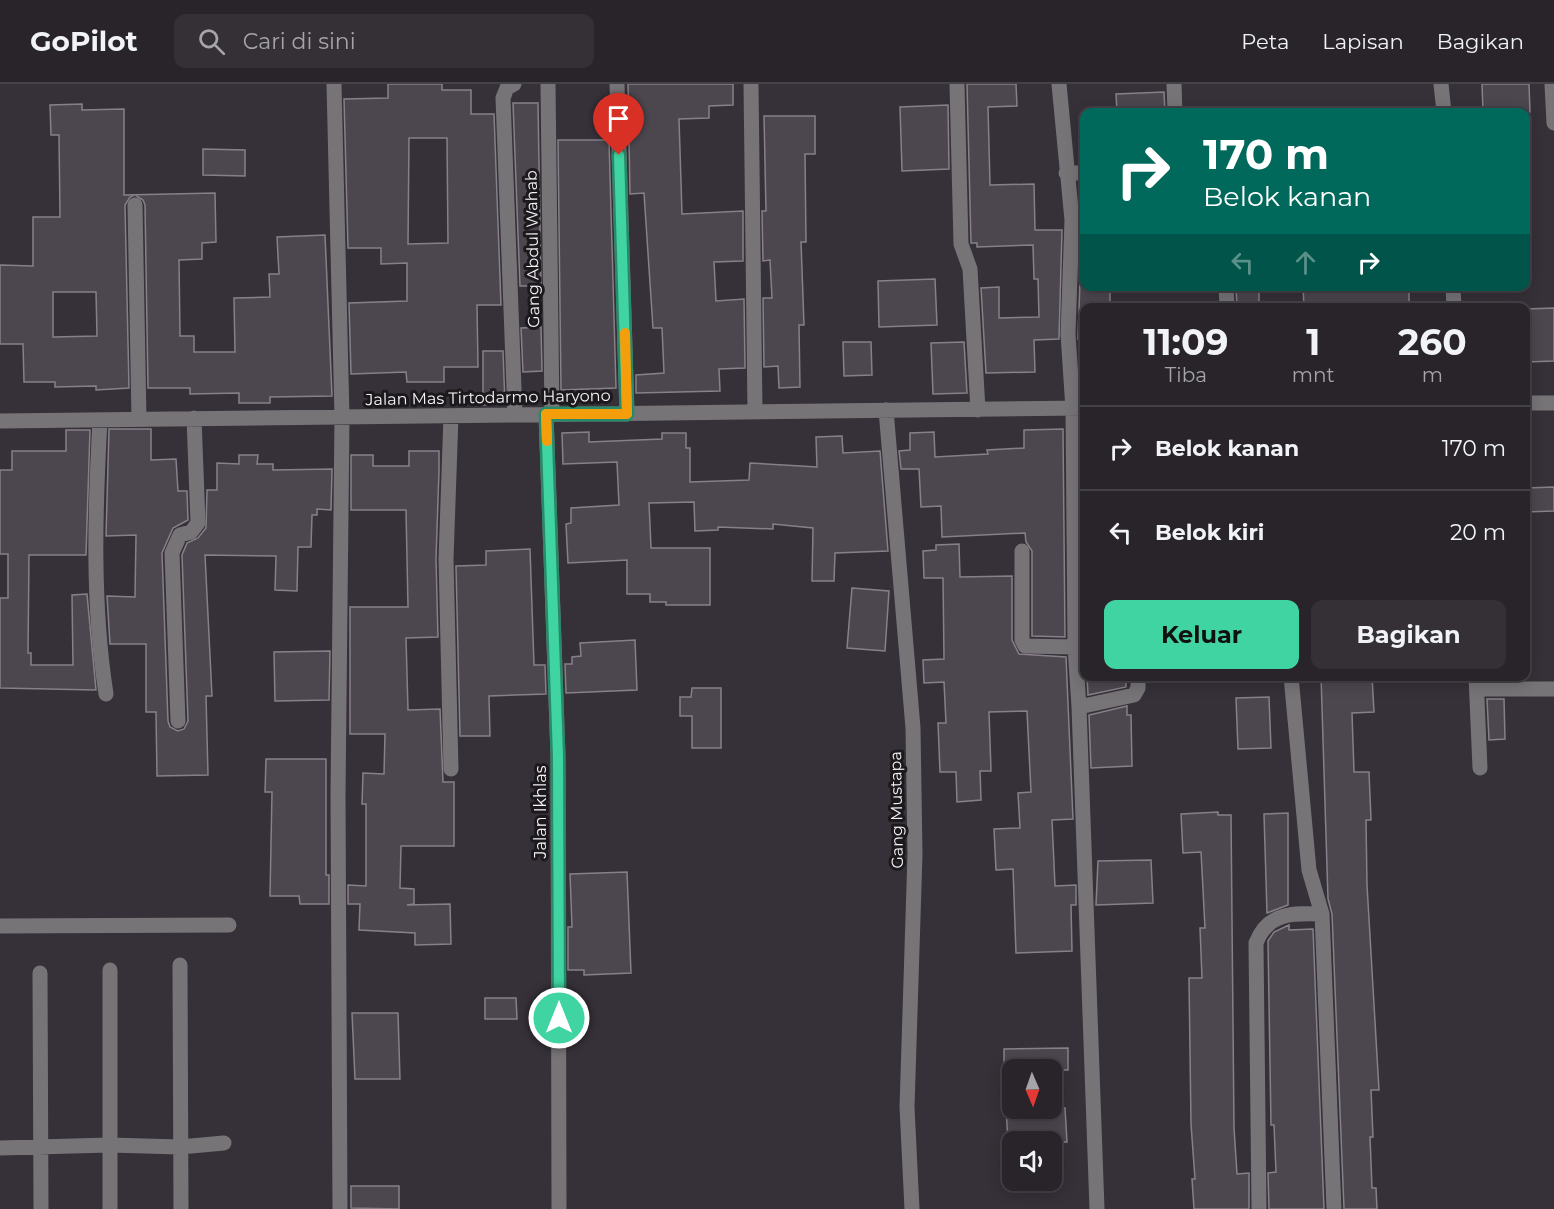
<!DOCTYPE html>
<html lang="id">
<style>
:root{--surface:#28242a;--page:#343036;--text:#f1f3f6;--muted:#a5a4a8;--line:#444147;--accent:#3fd4a2}
body{margin:0;font-family:Montserrat,sans-serif;background:var(--page);color:var(--text);height:100vh;display:flex;flex-direction:column;font-size:22px;white-space:nowrap}
*{box-sizing:border-box;margin:0}
p{font-size:20px;color:var(--muted)}
.icon{flex:none;width:33px;height:33px;fill:none;stroke:currentColor;stroke-width:2;stroke-linecap:round;stroke-linejoin:round}
.map{position:relative;flex:1;overflow:hidden}
.side{position:absolute;left:1080px;top:219px;width:450px;height:378px;display:flex;flex-direction:column;background:var(--surface);border-radius:12px;box-shadow:0 3px 15px #0003,0 0 0 2px var(--line)}
.side>*{flex:none}
.banner{position:absolute;left:1080px;top:24px;width:450px;height:183px;border-radius:12px;box-shadow:0 3px 15px #0003,0 0 0 2px var(--line);background:#00695c;color:#fff;overflow:hidden}
.needle{width:39px;rotate:178deg}
.fabs{position:absolute;left:1002px;top:975px;display:grid;gap:12px}
.fabs a{display:grid;place-items:center;width:60px;height:60px;border-radius:12px;background:var(--surface);box-shadow:0 3px 15px #0003,0 0 0 2px var(--line);font-size:30px}
.pin{position:absolute;display:grid;place-items:center;width:51px;height:51px;color:#fff;margin:-62px -26px;border-radius:50% 50% 50% 0;rotate:-45deg;box-shadow:0 0 6px #0007}
.pin .icon{rotate:45deg}
.me{position:absolute;width:66px;margin:-33px;rotate:0deg;stroke-linejoin:round;filter:drop-shadow(0 0 4px #0008)}
.turn{display:flex;align-items:center;gap:21px;height:126px;padding:0 24px;font-size:27px}
.turn .icon{width:78px;height:78px;stroke-width:2.5}
.turn b{display:block;font-size:42px;line-height:51px}
.lanes{display:flex;align-items:center;height:57px;padding:0 24px;background:#0003;justify-content:center;gap:30px;direction:ltr}
.lanes .off{opacity:.35}
.eta{display:flex;justify-content:space-evenly;align-items:center;height:102px;text-align:center}
.eta b{font-size:36px;font-weight:700;line-height:42px}
.cta{display:flex;gap:12px;margin-top:auto;padding:12px 24px}
.cta a{flex:1;height:69px;border-radius:12px;background:var(--accent);color:#111;font-size:24px;font-weight:700;line-height:69px;text-align:center}
.cta a+a{background:var(--page);color:var(--text)}
ul{padding:0;list-style:none}
li{display:flex;align-items:center;gap:18px;height:84px;padding:0 24px;border-top:2px solid var(--line)}
li div{flex:1}
li b{display:block;font-size:22px}
li em{font-style:normal}
header{display:flex;align-items:center;gap:36px;box-sizing:border-box;height:84px;padding:0 30px;background:var(--surface);border-bottom:2px solid var(--line)}
header strong{font-size:28px}
nav{display:flex;gap:33px;margin-inline-start:auto;font-size:21px}
.search{width:420px;height:54px;background:var(--page);display:flex;align-items:center;gap:15px;box-sizing:border-box;padding:0 21px;border-radius:12px;color:var(--muted);font-size:22px}
.map>svg:first-child{display:block}
.building{fill:#4c464e;stroke:#87808a;stroke-width:1.5;fill-rule:evenodd}
.lines{fill:none;stroke-linecap:round;stroke-linejoin:round}
.minor{stroke:#777478;stroke-width:15}
.route-casing{stroke:#298a69;stroke-width:15}
.route{stroke:#3fd4a2;stroke-width:10}
.slow{stroke:#f59e0b;stroke-width:10}
.labels{text-anchor:middle;stroke-width:6;stroke-linejoin:round;paint-order:stroke}
.street-label{font-size:16px;fill:#f7f3f8;stroke:#1c191d}
</style>
<header>
<strong>GoPilot</strong>
<div class="search"><svg class="icon" aria-label="search" viewBox="0 0 24 24"><circle cx="10" cy="10" r="6"/><path d="M15 15l6 6"/></svg>Cari di sini</div>
<nav><a>Peta</a><a>Lapisan</a><a>Bagikan</a></nav>
</header>
<div class="map">
<svg width="1554" height="1125" viewBox="0 0 1554 1125">
<rect width="100%" height="100%" fill="#363038"/>
<path class="building" d="M388 0H442V6H471V30H494L501 221H477L478 283H444V298H407L406 288 351 290 349 219 407 217V179L381 180V164H348L344 15 388 14ZM409 54H447L448 159 408 160Z
M628 0H733V21L709 22V34L679 35 682 130 743 127V177L714 178 716 217 744 215 745 284 719 285 720 307 636 309V291L664 289 662 244H653L644 109 630 110Z
M967 0H1016L1017 22 988 23 990 101 1034 100 1035 146H1062L1059 255 1034 256 1035 288 986 289 981 204 999 203V234L1039 233 1038 195H1034L1033 161 977 163V159H971Z
M1482 0H1529L1530 28H1483Z
M1164 8 1165 28H1117L1116 10Z
M513 19H538L541 202H520Z
M82 20V26L124 25V111L215 109 216 158 202 159V175L179 176 180 252H194V268H235L234 214 270 213 269 190H279L277 153 325 151 332 312 270 313V319H239V309L190 310V304H148L145 121 143 116 135 111 130 113 125 121 129 304 96 306V302L55 303V298H24L23 260H0V181L33 182V133H60L59 51H51L50 21ZM53 208H96L97 252 53 253Z
M948 21 949 85 902 87 900 23Z
M764 32H815V70H805L806 158H801L804 241H799L800 303 779 304 778 282 764 283 763 214H772L770 176 763 177 762 127H766Z
M558 56H609L616 304 561 306Z
M203 65 245 66V92L203 91Z
M935 195 937 241 879 243 878 197Z
M1080 196H1084V202H1110V224H1084V255H1078Z
M1236 202H1259V224H1237Z
M1303 202H1409V221L1304 224Z
M1554 224V277L1526 278V225Z
M541 243 542 287 523 288 521 244Z
M843 258H871L872 291 844 292Z
M964 258 967 309 933 310 931 259Z
M483 267H503L505 320 483 321Z
M109 345H151V376L176 375 178 407H187L188 436 173 444 162 469 168 637 170 643 178 647 184 645 188 637 182 471 187 459 198 454 206 444 207 406H217V379L239 380V371H258L257 380H273V386L332 385 331 426 317 425V431H312L311 463H298L297 507 275 506 276 472 205 471 212 612H206L208 691 157 692 156 628H146V560H110L107 512 135 513 136 451 106 452Z
M1063 345 1065 553 1032 552V467L1026 458 1025 449 942 453 941 422 921 423 919 385H901L899 367 910 366V349L934 348 935 373 988 370 987 366 1024 364V346Z
M66 346H90L86 471H29L28 569H31V581H73L72 511 87 510 96 606 0 604V514H8V470H0V386H12V367H66Z
M589 348V358L662 355V349H686V364H690V398L749 396 750 379 817 383 816 353 842 352 843 369 880 367 888 467 835 469 834 497H812L813 444 773 440V445L718 443V446L695 447 694 418 649 419 651 464H710V521H666V518H650V510H627V476L568 479 566 440 571 439V424L619 421 617 378 563 380 562 349Z
M409 367H439V387L436 475 438 553 406 554 408 626 440 625 443 698H454V762H401L400 804 414 805V820L407 821 450 820 451 860 415 861V849L359 846 360 820H348V801L366 802V720H362L363 689 384 690 385 650H350V523H408L406 426H351V371H373V382H409Z
M1554 403V427L1526 428V404Z
M959 460 960 493 1012 492V556L1019 570 1066 573 1073 735 1052 736 1055 802 1076 801V821H1071L1072 867 1016 869 1013 785 996 786 994 745 1020 744 1018 709 1031 708 1027 627 989 628 991 687H980L981 716 957 718 956 688H940L938 639H946L944 598 924 599 923 576 944 575 943 494H924L923 467 936 466V461Z
M530 465 534 581H545L546 610 489 612 490 652H460L456 482 486 481V467Z
M852 504 889 507 885 567 847 564Z
M635 556 637 606 566 609 565 580H572V573L581 572 580 559Z
M330 567 329 616 275 617 274 568Z
M1087 592H1126V603L1088 611Z
M1321 592H1372L1374 628 1352 629 1354 688H1369L1371 736H1366L1367 801 1379 1006H1371L1373 1053H1370L1372 1104H1376L1377 1125H1344L1332 830 1328 815Z
M692 604H721V664H692V632H680V613H691Z
M1269 613 1271 664 1238 665 1236 614Z
M1487 615H1504L1505 655 1489 656Z
M1127 622V631H1131L1132 682 1091 684 1089 631Z
M266 675H326V791H329V820H300L299 812H270L272 708H265Z
M1218 728V731H1231L1234 1044 1237 1090 1249 1089V1125H1194L1192 1095H1195L1191 1040 1189 894H1202L1200 844H1205L1201 768 1183 769 1181 730Z
M1288 729V821L1267 829 1264 730Z
M1151 776 1153 819 1096 821 1098 777Z
M627 788 631 889 584 891V886H568V843H572L570 790Z
M1289 841V846L1313 845 1324 1125H1269L1268 1089 1276 1088 1274 1041H1271L1268 857 1274 848Z
M485 914H516L517 935H485Z
M352 929H398L400 995H355Z
M1068 964V986H1004V965Z
M1006 1024H1065L1067 1058H1008Z
M351 1102H399V1125L351 1124Z"/>
<g class="lines">
<path class="minor" d="M334 0 342 333 338 711 340 1125
M514 0 507 4 503 14 515 331
M548 0 552 331
M617 0 627 330
M751 0 755 328
M957 0 961 160 970 185 978 326
M1059 0 1072 136 1068 250 1073 325 1075 563 1079 623 1097 1125
M1174 0 1175 28
M1441 0 1444 28
M1552 0 1554 39
M1066 89H1084
M135 121 139 335
M1226 202 1227 224
M1453 202 1454 224
M1526 319H1554
M886 326 913 644 915 770 907 1023 912 1125
M546 330 558 672 559 1125
M100 336C95 427 92 519 106 610
M0 337 1084 324
M1022 467V556L1025 562 1075 563
M1476 592 1480 684
M1477 605H1554
M1079 623 1134 611 1138 604V592
M178 637 172 469 180 451 191 448 198 439 194 334
M451 685 446 475 451 332
M1322 830 1334 1125
M0 842 229 841
M180 881 181 1125
M110 886V1125
M40 889 41 1125
M0 1064 109 1061 180 1063 224 1059
M1259 1125 1256 859C1268 828 1293 829 1322 830L1309 786 1291 592"/>
</g>
<g class="lines">
<g class="route-casing">
<path id="route" d="M559 934 558 672 546 330H627L619 71"/>
</g>
<use href="#route" class="route"/>
<path class="slow" d="M547 357 546 330H627L625 249"/>
</g>
<g class="labels">
<g class="street-label">
<text transform="translate(532 165) rotate(-91)" y="6">Gang Abdul Wahab</text>
<text transform="translate(488 313) rotate(-1)" y="6">Jalan Mas Tirtodarmo Haryono</text>
<text transform="translate(896 726) rotate(-91)" y="6">Gang Mustapa</text>
<text transform="translate(540 728) rotate(-90)" y="6">Jalan Ikhlas</text>
</g>
</g>
</svg>
<div class="fabs">
<a><svg class="needle" viewBox="-14 -14 28 28"><path d="M0-13l5 13h-10z" fill="#e53935"/><path d="M0 13l5-13h-10z" fill="#a5a4a8"/></svg></a>
<a><svg class="icon" aria-label="sound" viewBox="0 0 24 24"><path d="M4 9h4l5-4v14l-5-4H4zM17 9q2 3 0 6"/></svg></a>
</div>
<div class="pin" style="left:619px;top:71px;background:#d93025"><svg class="icon" aria-label="arrive" viewBox="0 0 24 24"><path d="M6 21V4h12l-3 4 3 4H6"/></svg></div>
<svg class="me" style="left:559px;top:934px" viewBox="-20 -20 40 40"><circle r="17" fill="#3fd4a2" stroke="#fff" stroke-width="3"/><path d="M0-11L8 9 0 5-8 9z" fill="#fff"/></svg>
<div class="banner">
<div class="turn"><svg class="icon" aria-label="right" viewBox="0 0 24 24"><path d="M7 20v-9h11M14 6l5 5-5 5"/></svg><div><b>170 m</b>Belok kanan</div></div>
<div class="lanes"><svg class="icon off" aria-label="left" viewBox="0 0 24 24"><path d="M17 20v-9H6M10 6l-5 5 5 5"/></svg><svg class="icon off" aria-label="ahead" viewBox="0 0 24 24"><path d="M12 20V5M6 11l6-6 6 6"/></svg><svg class="icon" aria-label="right" viewBox="0 0 24 24"><path d="M7 20v-9h11M14 6l5 5-5 5"/></svg></div>
</div>
<section class="side">
<div class="eta">
<div><b>11:09</b><p>Tiba</p></div>
<div><b>1</b><p>mnt</p></div>
<div><b>260</b><p>m</p></div>
</div>
<ul>
<li><svg class="icon" aria-label="right" viewBox="0 0 24 24"><path d="M7 20v-9h11M14 6l5 5-5 5"/></svg><div><b>Belok kanan</b></div><em>170 m</em></li>
<li><svg class="icon" aria-label="left" viewBox="0 0 24 24"><path d="M17 20v-9H6M10 6l-5 5 5 5"/></svg><div><b>Belok kiri</b></div><em>20 m</em></li>
</ul>
<div class="cta"><a>Keluar</a><a>Bagikan</a></div>
</section>
</div>
